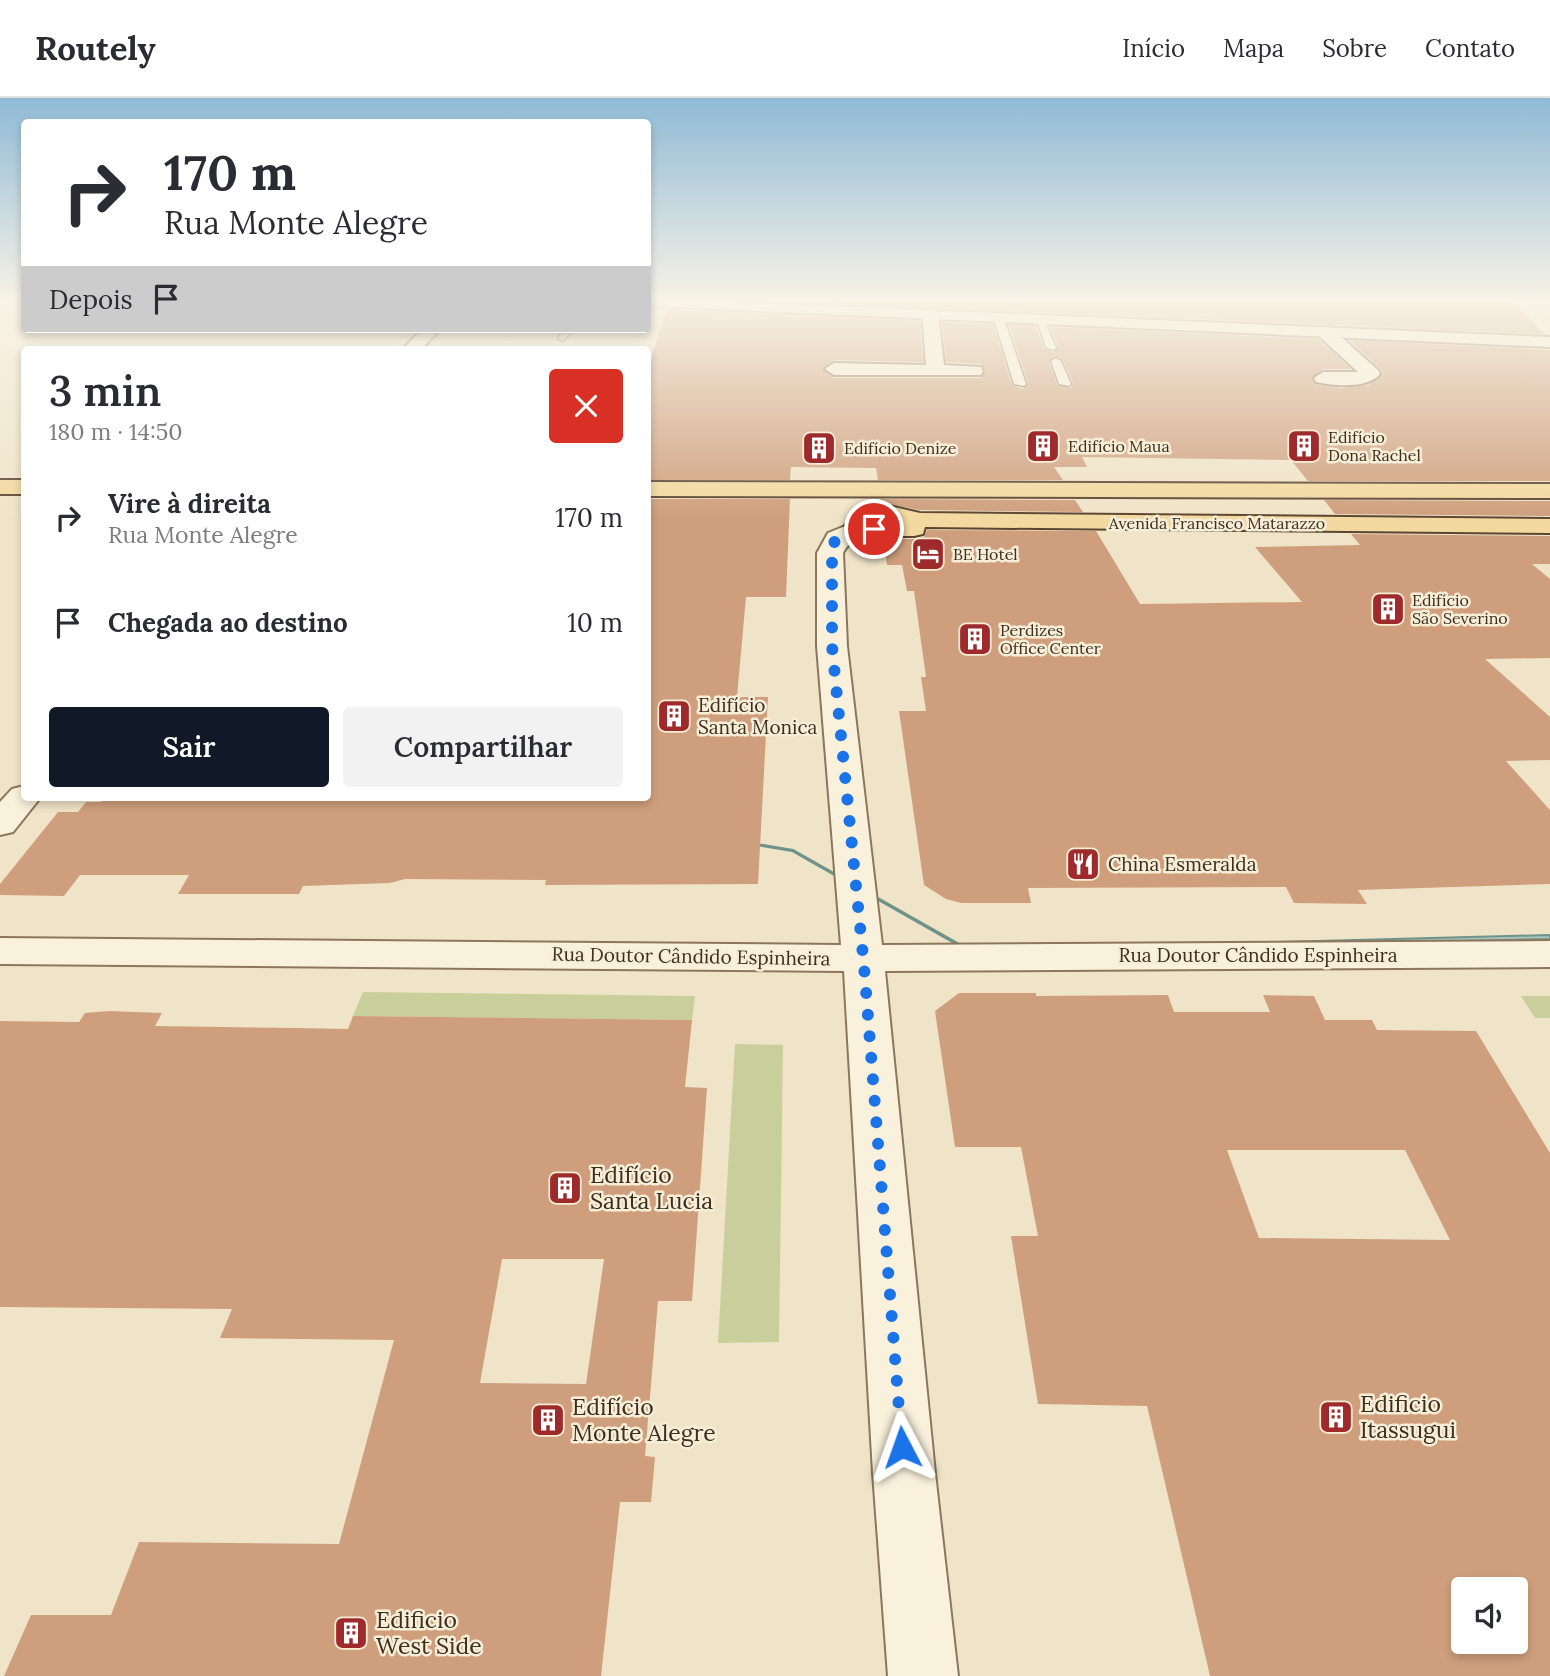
<!DOCTYPE html>
<html lang="pt">
<meta charset="utf-8">
<style>
:root{--surface:#fff;--page:#f2f2f3;--text:#2b2b33;--muted:#7c7c81;--line:#e1e1e2;--accent:#111827}
body{margin:0;font-family:Lora,serif;background:var(--page);color:var(--text);height:100vh;display:flex;flex-direction:column;font-size:26px;white-space:nowrap}
*{box-sizing:border-box;margin:0}
p{font-size:23px;color:var(--muted)}
.icon{flex:none;width:38px;height:38px;fill:none;stroke:currentColor;stroke-width:2;stroke-linecap:round;stroke-linejoin:round}
.map{position:relative;flex:1;overflow:hidden}
.sheet{position:absolute;left:21px;top:248px;width:630px;height:455px;display:flex;flex-direction:column;background:var(--surface);border-radius:7px;box-shadow:0 4px 10px #0003}
.sheet>*{flex:none}
.banner{position:absolute;left:21px;top:21px;width:630px;height:214px;border-radius:7px;box-shadow:0 4px 10px #0003;background:#fff;color:var(--text);overflow:hidden}
.controls{position:absolute;left:1451px;top:1479px;display:grid;gap:14px}
.controls a{display:grid;place-items:center;width:77px;height:77px;border-radius:7px;background:var(--surface);box-shadow:0 4px 10px #0003;font-size:35px}
.pin{position:absolute;display:grid;place-items:center;width:60px;height:60px;color:#fff;margin:-30px;border:4px solid #fff;border-radius:50%;box-shadow:0 2px 7px #0007}
.me{position:absolute;width:77px;margin:-38px;rotate:356deg;stroke-linejoin:round;filter:drop-shadow(0 0 5px #0008)}
.turn{display:flex;align-items:center;gap:24px;height:147px;padding:0 28px;font-size:32px}
.turn .icon{width:91px;height:91px;stroke-width:2.5}
.turn b{display:block;font-size:49px;line-height:60px}
.then{display:flex;align-items:center;height:66px;padding:0 28px;background:#0003;gap:14px;font-size:26px}
.round{display:grid;place-items:center;flex:none;width:74px;height:74px;border-radius:7px;background:var(--page)}
.overview{display:flex;align-items:center;justify-content:space-between;height:119px;padding:0 28px}
h1{font-size:42px;font-weight:600;line-height:52px}
.action{display:flex;gap:14px;margin-top:auto;padding:14px 28px}
.action a{flex:1;height:80px;border-radius:7px;background:var(--accent);color:#fff;font-size:28px;font-weight:600;line-height:80px;text-align:center}
.action a+a{background:var(--page);color:var(--text)}
ul{padding:0;list-style:none}
li{display:flex;align-items:center;gap:21px;height:105px;padding:0 28px}
li div{flex:1}
li b{display:block;font-size:26px}
li em{font-style:normal}
header{display:flex;align-items:center;gap:42px;box-sizing:border-box;height:98px;padding:0 35px;background:var(--surface);border-bottom:2px solid var(--line)}
header strong{font-size:33px}
nav{display:flex;gap:38px;margin-inline-start:auto;font-size:24px}
.map>svg:first-child{display:block}
.green{fill:#c9cf9b}
.water{fill:#a9c4bc;stroke:#6f938a;stroke-width:2}
.building{fill:#cf9f7d;fill-rule:evenodd}
.lines{fill:none;stroke-linecap:round;stroke-linejoin:round}
.service-casing{stroke:#8d765c;stroke-width:3}
.minor-casing{stroke:#8d765c;stroke-width:4}
.tertiary-casing{stroke:#8d765c;stroke-width:4}
.primary-casing{stroke:#5b4430;stroke-width:4}
.service{fill:#faf1dc;fill-rule:evenodd}
.minor{fill:#faf1dc;fill-rule:evenodd}
.tertiary{fill:#faf1dc;fill-rule:evenodd}
.primary{fill:#f3d9a0;fill-rule:evenodd}
.route{stroke:#1a73e8;stroke-width:12;stroke-dasharray:0 21.6}
.labels{text-anchor:middle;stroke-width:5;stroke-linejoin:round;paint-order:stroke}
.far-poi-label{font-size:16px;fill:#3d2e20;stroke:#f7eed8;text-anchor:start}
.far-street-label{font-size:16px;fill:#3d2e20;stroke:#f7eed8}
.poi-label{font-size:19px;fill:#3d2e20;stroke:#f7eed8;text-anchor:start}
.street-label{font-size:19px;fill:#3d2e20;stroke:#f7eed8}
.near-poi-label{font-size:23px;fill:#3d2e20;stroke:#f7eed8;text-anchor:start}
</style>
<header>
<strong>Routely</strong>
<nav><a>Início</a><a>Mapa</a><a>Sobre</a><a>Contato</a></nav>
</header>
<div class="map">
<svg width="1550" height="1578" viewBox="0 0 1550 1578">
<rect width="100%" height="100%" fill="#f0e4c8"/>
<path class="green" d="M363 894 695 898 692 922 353 918Z
M1521 898H1550V920H1535Z
M735 946 783 947 779 1244 718 1245Z"/>
<path class="water" d="M482 700 793 752 970 852 1550 837V841L970 854 792 753Z"/>
<path class="building" d="M831 200H1507L1545 236 827 205Z
M666 212 920 223 923 264 834 262 823 270 834 280H981L985 274 981 266 946 264 942 224 993 226 1012 287 1023 291 1028 285 1009 227 1036 228 1044 251 1054 255 1058 249 1050 229 1318 241 1351 271H1323L1312 281 1316 287 1341 290 1368 287 1383 276 1380 270 1349 242 1550 252V383H1308L1291 362 1082 359 1087 369H1054L1063 382H878L876 370 791 369 790 382H648V272ZM1055 258 1063 262 1073 285 1071 290 1057 287 1049 264Z
M648 401H790L786 499H746L737 599H768L758 786 545 787 546 782 405 781 390 785 303 788 299 796H178L189 777H80L64 798 0 797V786L58 714H78L86 704H101L104 700H648Z
M880 401 1075 402 1083 414 920 412 880 405Z
M1324 402 1550 403V418L1335 416Z
M927 432 1096 433 1140 506 1302 504 1255 449 1360 447 1351 436 1550 438V466H1532L1550 481V560L1485 561 1550 619V662L1506 663 1550 712V786L1358 792 1367 806 1294 805 1286 789 1028 790 1031 805H961L946 801 924 787 899 613H926L921 579H926L914 493H907L902 467H887L884 441H915L924 439Z
M959 895H1036V898L1168 897 1174 914H1270L1263 897 1314 898 1325 922H1372L1377 932 1476 933 1550 1055V1578H1210L1147 1308 1038 1306 1011 1138H1038L1021 1049H955L935 913ZM1227 1052H1405L1450 1142 1259 1140ZM1463 1491H1516V1544H1463Z
M109 913 162 915 155 928 296 930 348 931 353 918 692 922 685 989 707 990 692 1203H658L645 1358 655 1359 651 1404H620L601 1578H4L31 1517H111L139 1444 339 1446 394 1242 220 1240 232 1211 0 1209V923L79 924 85 915ZM502 1161H604L586 1286 480 1285Z"/>
<g class="lines">
<g class="service-casing">
<path id="service" d="M998 215 1003 218 1026 286 1024 288 1014 286 993 218Z
M1036 219 1044 221 1056 250 1055 252 1046 250Z
M564 231H574L563 243 558 240Z
M1056 260 1061 263 1071 286 1069 288 1059 286 1051 263Z"/>
</g>
<g class="minor-casing">
<path id="minor" d="M930 210 938 215 944 267 981 269 983 273 981 277H834L825 271 834 265 926 267 922 215Z
M1325 229 1331 230 1378 272 1380 276C1368 291 1334 288 1316 284L1314 280 1323 274H1358L1319 238 1317 234 1319 230Z
M855 424 864 426 867 431C860 442 849 442 843 455L847 548 882 847 1550 843V869L885 873 935 1375 958 1578H888L873 1375 844 873 0 866V840L841 847 817 548V455L828 435Z
M24 688V700H40L13 734 0 737V704L12 691Z"/>
</g>
<g class="tertiary-casing">
<path id="tertiary" d="M648 200 1550 239V249L648 208Z
M422 231H440L421 252H402Z"/>
</g>
<g class="primary-casing">
<path id="primary" d="M0 382H24V396H0Z
M648 384 1550 386V400L648 398Z
M885 407 920 415 1550 421V435L925 429 923 436 914 438H855L846 436 843 431 846 426 896 424 877 419 873 414 877 409Z"/>
</g>
<use href="#service" class="service"/>
<use href="#minor" class="minor"/>
<use href="#tertiary" class="tertiary"/>
<use href="#primary" class="primary"/>
</g>
<linearGradient id="sky" x2="0" y2="1"><stop stop-color="#8fbad6"/><stop offset="0.48" stop-color="#f8f3e6"/><stop offset="1" stop-color="#f8f3e6" stop-opacity="0"/></linearGradient>
<rect width="1550" height="421" fill="url(#sky)"/>
<g class="lines">
<path class="route" d="M874 431C857 431 843 432 832 447V548L864 868 902 1349"/>
</g>
<defs>
<g id="building-square" transform="scale(1.75)"><rect x="-9" y="-9" width="18" height="18" rx="4" fill="#9e2a2b" stroke="#f7eed8"/><path d="M-4-6H4V6H1V3H-1V6H-4ZM-2.5-4.3h1.7v1.8h-1.7ZM.8-4.3h1.7v1.8H.8ZM-2.5-1h1.7V.8h-1.7ZM.8-1h1.7V.8H.8Z" fill="#fff"/></g>
<g id="hotel-square" transform="scale(1.75)"><rect x="-9" y="-9" width="18" height="18" rx="4" fill="#9e2a2b" stroke="#f7eed8"/><path d="M-6-4.5h1.5V1H6V5H4.5V3h-9V5H-6ZM-4 0a1.8 1.8 0 1 1 3.6 0ZM.5 0V-2.5h3Q6-2.5 6 0Z" fill="#fff"/></g>
<g id="restaurant-square" transform="scale(1.75)"><rect x="-9" y="-9" width="18" height="18" rx="4" fill="#9e2a2b" stroke="#f7eed8"/><path d="M-5-6h1v4h1v-4h1v4h1v-4h1v5L-1.5 .5V6h-2V.5L-5-1ZM5-6V6H3V1.5H1.5Q1.5-4 5-6Z" fill="#fff"/></g>
</defs>
<g fill-rule="evenodd">
<use href="#building-square" x="1043" y="348"/>
<use href="#building-square" x="1304" y="348"/>
<use href="#building-square" x="819" y="350"/>
<use href="#hotel-square" x="928" y="456"/>
<use href="#building-square" x="1388" y="511"/>
<use href="#building-square" x="975" y="541"/>
<use href="#building-square" x="674" y="618"/>
<use href="#restaurant-square" x="1083" y="766"/>
<use href="#building-square" x="565" y="1090"/>
<use href="#building-square" x="1336" y="1319"/>
<use href="#building-square" x="548" y="1322"/>
<use href="#building-square" x="351" y="1535"/>
</g>
<g class="labels">
<g class="far-poi-label">
<text x="1328" y="345">Edifício<tspan x="1328" dy="18">Dona Rachel</tspan></text>
<text x="1068" y="354">Edifício Maua</text>
<text x="844" y="356">Edifício Denize</text>
<text x="953" y="462">BE Hotel</text>
<text x="1412" y="508">Edifício<tspan x="1412" dy="18">São Severino</tspan></text>
<text x="1000" y="538">Perdizes<tspan x="1000" dy="18">Office Center</tspan></text>
</g>
<g class="far-street-label">
<text x="1217" y="431">Avenida Francisco Matarazzo</text>
</g>
<g class="poi-label">
<text x="698" y="614">Edifício<tspan x="698" dy="22">Santa Monica</tspan></text>
<text x="1108" y="773">China Esmeralda</text>
</g>
<g class="street-label">
<text x="1258" y="864">Rua Doutor Cândido Espinheira</text>
<text transform="translate(691 858) rotate(1)" y="7">Rua Doutor Cândido Espinheira</text>
</g>
<g class="near-poi-label">
<text x="590" y="1085">Edifício<tspan x="590" dy="26">Santa Lucia</tspan></text>
<text x="1360" y="1314">Edificio<tspan x="1360" dy="26">Itassugui</tspan></text>
<text x="572" y="1317">Edifício<tspan x="572" dy="26">Monte Alegre</tspan></text>
<text x="376" y="1530">Edificio<tspan x="376" dy="26">West Side</tspan></text>
</g>
</g>
</svg>
<div class="controls">
<a><svg class="icon" aria-label="sound" viewBox="0 0 24 24"><path d="M4 9h4l5-4v14l-5-4H4zM17 9q2 3 0 6"/></svg></a>
</div>
<div class="pin" style="left:874px;top:431px;background:#d93025"><svg class="icon" aria-label="arrive" viewBox="0 0 24 24"><path d="M6 21V4h12l-3 4 3 4H6"/></svg></div>
<svg class="me" style="left:902px;top:1349px" viewBox="-20 -20 40 40"><path d="M0-17L14 15 0 8-14 15z" fill="#1a73e8" stroke="#fff" stroke-width="4"/></svg>
<div class="banner">
<div class="turn"><svg class="icon" aria-label="right" viewBox="0 0 24 24"><path d="M7 20v-9h11M14 6l5 5-5 5"/></svg><div><b>170 m</b>Rua Monte Alegre</div></div>
<div class="then">Depois<svg class="icon" aria-label="arrive" viewBox="0 0 24 24"><path d="M6 21V4h12l-3 4 3 4H6"/></svg></div>
</div>
<section class="sheet">
<div class="overview"><div><h1>3 min</h1><p>180 m · 14:50</p></div><a class="round" style="background:#d93025;color:#fff"><svg class="icon" aria-label="close" viewBox="0 0 24 24"><path d="M6 6l12 12M18 6L6 18"/></svg></a></div>
<ul>
<li><svg class="icon" aria-label="right" viewBox="0 0 24 24"><path d="M7 20v-9h11M14 6l5 5-5 5"/></svg><div><b>Vire à direita</b><p>Rua Monte Alegre</p></div><em>170 m</em></li>
<li><svg class="icon" aria-label="arrive" viewBox="0 0 24 24"><path d="M6 21V4h12l-3 4 3 4H6"/></svg><div><b>Chegada ao destino</b></div><em>10 m</em></li>
</ul>
<div class="action"><a>Sair</a><a>Compartilhar</a></div>
</section>
</div>
